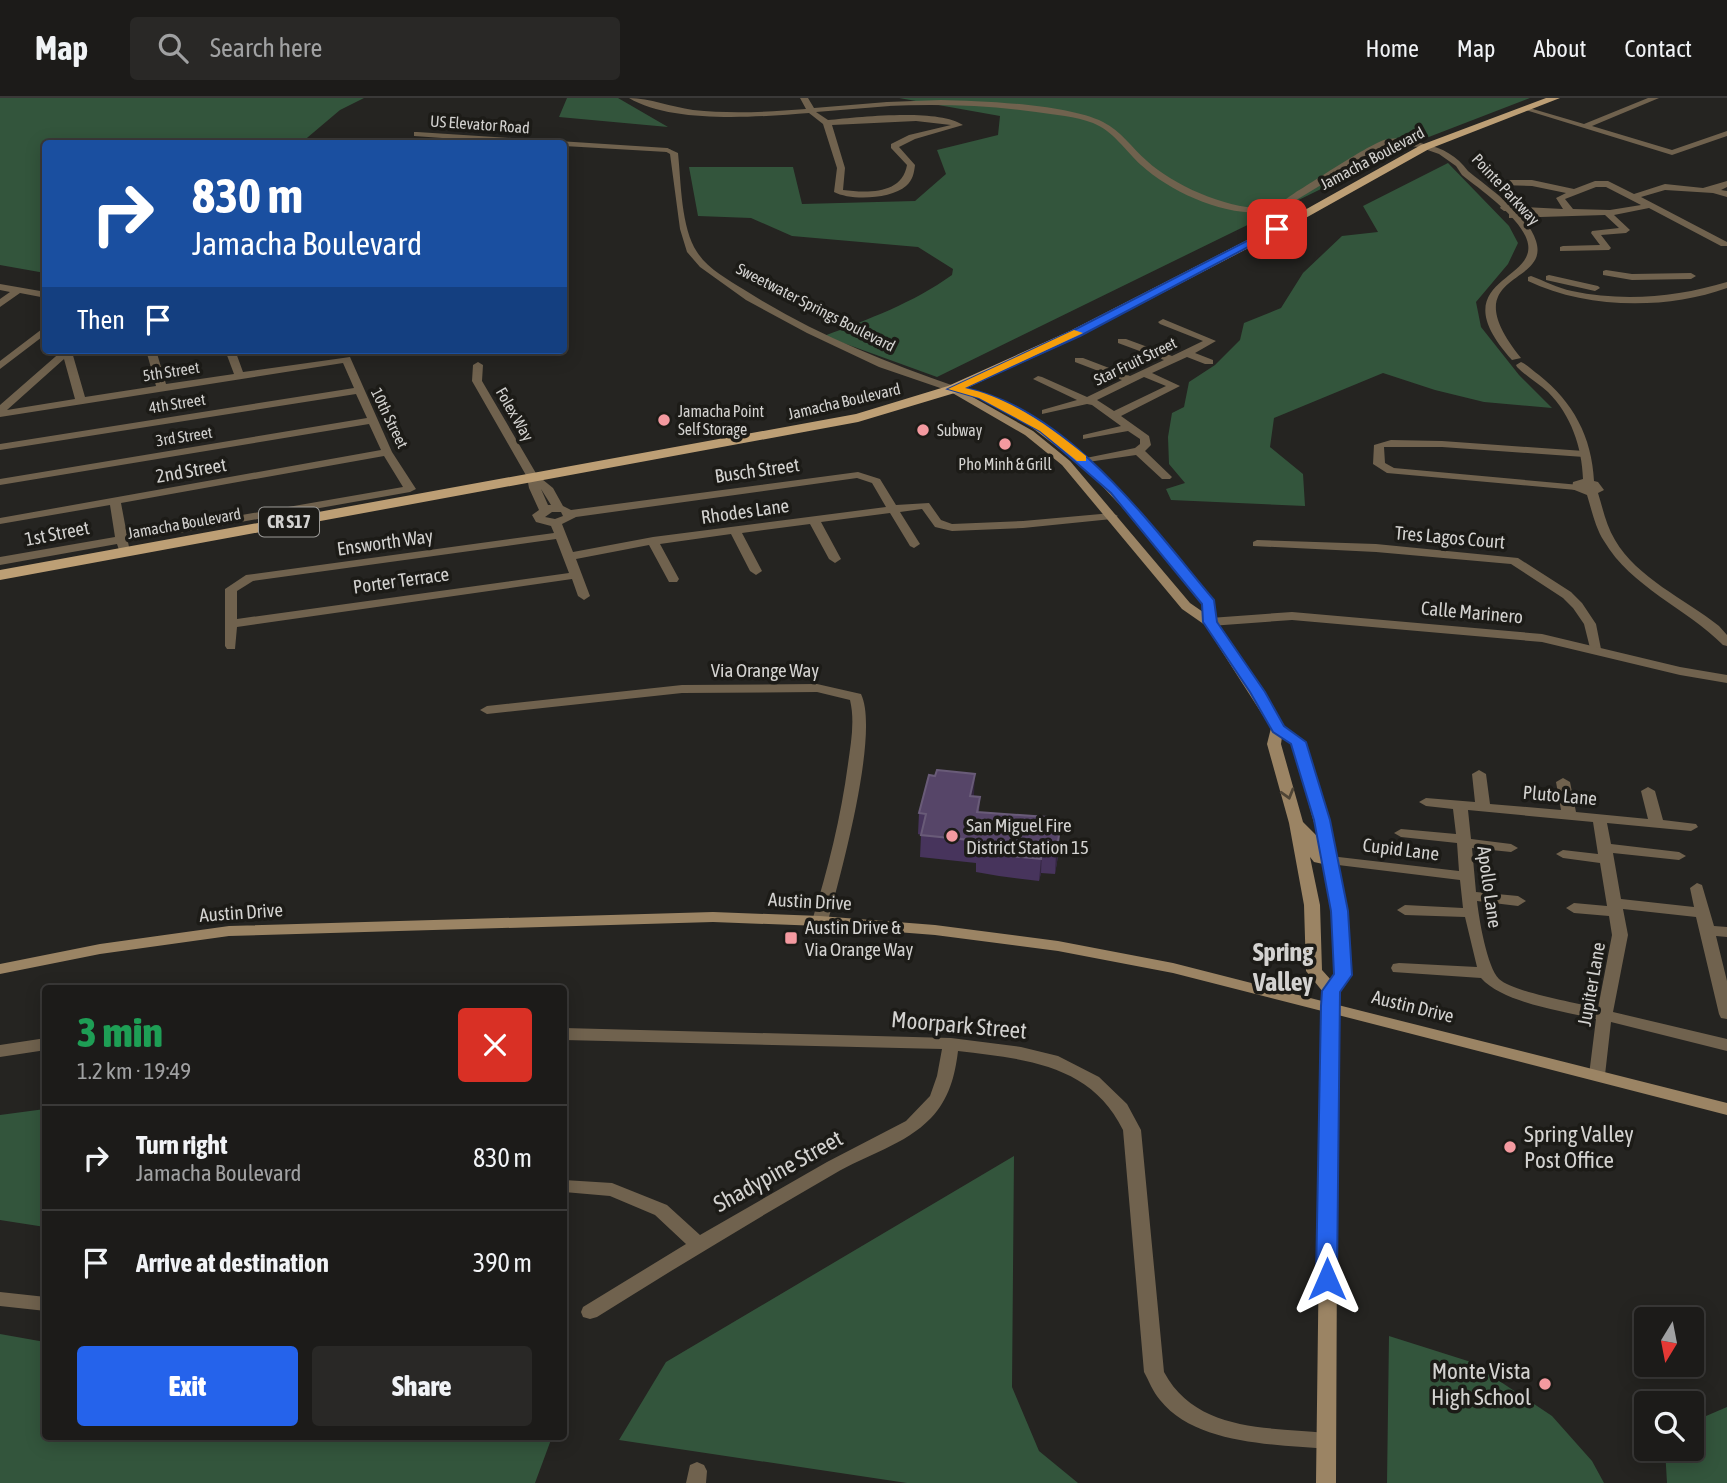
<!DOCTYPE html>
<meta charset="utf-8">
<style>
:root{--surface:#1c1b19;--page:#292826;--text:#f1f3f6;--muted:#a0a1a2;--line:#3a3938;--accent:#2563eb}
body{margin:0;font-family:"Asap Condensed",sans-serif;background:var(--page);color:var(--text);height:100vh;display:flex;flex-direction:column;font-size:26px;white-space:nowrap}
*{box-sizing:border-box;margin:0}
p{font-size:23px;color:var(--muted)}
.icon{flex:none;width:38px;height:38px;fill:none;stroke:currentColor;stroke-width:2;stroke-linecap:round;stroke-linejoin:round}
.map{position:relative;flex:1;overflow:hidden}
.panel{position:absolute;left:42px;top:887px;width:525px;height:455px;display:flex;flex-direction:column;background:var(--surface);border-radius:7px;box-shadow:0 4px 18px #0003,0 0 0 2px var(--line)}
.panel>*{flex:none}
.top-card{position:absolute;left:42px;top:42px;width:525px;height:214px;border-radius:7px;box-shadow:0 4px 18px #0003,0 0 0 2px var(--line);background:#1a4fa0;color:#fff;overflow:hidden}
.needle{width:46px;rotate:190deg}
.fabs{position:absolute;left:1634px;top:1209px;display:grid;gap:14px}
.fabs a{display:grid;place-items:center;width:70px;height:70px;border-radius:7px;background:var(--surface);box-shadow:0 4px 18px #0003,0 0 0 2px var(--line);font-size:35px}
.pin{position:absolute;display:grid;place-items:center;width:60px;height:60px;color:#fff;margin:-30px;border-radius:14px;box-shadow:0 4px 10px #0006}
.me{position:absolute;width:77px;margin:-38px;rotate:0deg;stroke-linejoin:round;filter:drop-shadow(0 0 5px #0008)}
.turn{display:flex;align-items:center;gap:24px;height:147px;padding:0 35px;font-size:32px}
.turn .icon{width:91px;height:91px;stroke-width:2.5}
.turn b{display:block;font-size:49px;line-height:60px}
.then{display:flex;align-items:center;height:66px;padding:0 35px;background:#0003;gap:14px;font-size:26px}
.round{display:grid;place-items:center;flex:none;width:74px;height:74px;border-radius:7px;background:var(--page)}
.overview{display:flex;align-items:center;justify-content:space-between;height:119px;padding:0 35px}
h1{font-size:42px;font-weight:800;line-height:52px;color:#1e9e55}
.action{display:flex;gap:14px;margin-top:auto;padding:14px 35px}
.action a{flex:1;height:80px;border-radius:7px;background:var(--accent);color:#fff;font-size:28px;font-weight:800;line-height:80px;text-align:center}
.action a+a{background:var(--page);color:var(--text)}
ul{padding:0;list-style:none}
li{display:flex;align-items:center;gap:21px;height:105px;padding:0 35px;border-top:2px solid var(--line)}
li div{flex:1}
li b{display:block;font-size:26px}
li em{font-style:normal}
header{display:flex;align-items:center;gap:42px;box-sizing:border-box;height:98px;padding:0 35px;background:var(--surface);border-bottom:2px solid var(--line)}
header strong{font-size:33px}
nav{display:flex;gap:38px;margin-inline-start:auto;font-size:24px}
.search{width:490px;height:63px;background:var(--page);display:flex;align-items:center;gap:18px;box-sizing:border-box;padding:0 24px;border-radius:7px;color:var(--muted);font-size:26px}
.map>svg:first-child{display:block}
.green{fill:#33553c}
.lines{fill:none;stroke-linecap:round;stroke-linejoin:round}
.minor{fill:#70624e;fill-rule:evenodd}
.tertiary{fill:#70624e;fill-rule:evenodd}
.secondary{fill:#9b8464;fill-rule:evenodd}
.primary{fill:#bd9f75;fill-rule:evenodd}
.wall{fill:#47345c}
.shaded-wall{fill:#33263f}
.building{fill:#564568;stroke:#695b78;stroke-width:2}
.oneway{stroke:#4f4536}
.route{fill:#2563eb;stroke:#184099;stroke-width:2}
.slow{fill:#f59e0b}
.poi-dot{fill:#f49aa0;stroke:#1c1b17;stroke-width:2.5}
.labels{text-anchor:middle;stroke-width:7;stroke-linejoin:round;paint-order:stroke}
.far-street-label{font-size:16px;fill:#d3d2d0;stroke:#1c1b17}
.far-poi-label{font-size:16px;fill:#d3d2d0;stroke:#1c1b17;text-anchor:start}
.shield{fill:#1c1b17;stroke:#9c9b98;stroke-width:2}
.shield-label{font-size:18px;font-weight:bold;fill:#d3d2d0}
.street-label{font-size:19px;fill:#d3d2d0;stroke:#1c1b17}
.poi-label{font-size:19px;fill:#d3d2d0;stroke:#1c1b17;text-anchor:start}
.near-street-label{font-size:23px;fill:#d3d2d0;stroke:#1c1b17}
.near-poi-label{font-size:23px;fill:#d3d2d0;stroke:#1c1b17;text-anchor:start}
.district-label{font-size:26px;font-weight:bold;fill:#d3d2d0;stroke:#1c1b17}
</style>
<header>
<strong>Map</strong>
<div class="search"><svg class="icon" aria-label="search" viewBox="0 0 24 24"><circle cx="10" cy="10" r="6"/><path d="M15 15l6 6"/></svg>Search here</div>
<nav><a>Home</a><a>Map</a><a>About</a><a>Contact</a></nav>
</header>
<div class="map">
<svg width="1727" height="1385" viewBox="0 0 1727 1385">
<rect width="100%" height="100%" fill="#252421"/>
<path class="green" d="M0 0H364L340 12 301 45 46 46 45 175 0 167Z
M567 0H618L668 29 559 19Z
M899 0H1530L1421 42 937 279 824 238C869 221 913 205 952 177L953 171 918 149 792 138 751 120 698 118 689 69H793L802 106 915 103 946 76 937 52 998 37 1000 18Z
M1448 65 1509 128 1518 145 1508 166 1476 204 1481 229 1519 277 1552 310 1484 304 1435 292 1383 275 1274 320 1270 349 1303 376 1305 408 1171 402 1166 391 1185 385 1169 366 1168 339 1172 315 1184 309 1189 284 1215 267 1240 242 1244 225 1281 210 1303 175 1342 138 1378 134 1363 108Z
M45 1011V1129L0 1122V1017Z
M1014 1058 1012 1289 1039 1353 1078 1385H907L619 1342 666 1264Z
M0 1236 45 1244 46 1339H552L535 1385H0Z
M1389 1238 1471 1264 1552 1318 1592 1363 1604 1385H1387Z
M1727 1309V1385H1667L1665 1351H1692V1324Z"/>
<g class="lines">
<path class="minor" d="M629 0C650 0 671 9 693 12 730 16 769 14 806 11L800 0H808L814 10 887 4H890V8L816 14 828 22C859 19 938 10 963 27L915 41 899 49 915 67C914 75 913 82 906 88 891 101 851 103 834 94L837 70 823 26 809 15C759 19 672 26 629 0ZM916 23 951 27 909 37 891 46V50L907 67C902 97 866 95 843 92L845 70 832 27Z
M1648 0H1659L1592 28 1672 52 1727 33V38L1672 57 1522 11 1526 9 1584 26Z
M417 34 667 50 671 52 667 54 564 48V46H527L414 38V34Z
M1502 82H1532L1574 91 1595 83H1608L1634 96 1665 86 1703 90 1727 83V89L1721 92 1727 93V99L1713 95 1665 92 1641 99 1727 144V148H1721L1649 110 1614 117 1630 132 1626 135 1601 137 1611 150 1609 152 1560 153V149L1563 148 1600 147 1591 135 1592 133 1619 130 1605 117 1509 120V116L1529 114 1504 113 1500 110 1501 108 1563 111 1556 100 1566 95 1532 88 1499 87V83ZM1596 89H1606L1641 107 1610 112 1573 111 1565 101Z
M1606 172 1632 176 1691 175 1696 178 1691 181 1632 182 1603 177V173Z
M1549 177 1598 188 1600 190 1595 193 1546 182V178Z
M1531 178C1545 183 1557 190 1572 193 1624 204 1677 199 1727 184V190C1666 212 1586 211 1528 183V179Z
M0 186 46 194V200L20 195 0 209V201L10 194 0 192Z
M1163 221 1216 243 1195 255 1213 262V266H1205L1187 259 1152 275 1180 288 1121 318 1149 338 1151 347 1145 353 1172 379 1170 381H1162L1136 357 1081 365V361L1135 350 1140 346V341L1128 333 1083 341V337L1121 328 1092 307 1087 306 1042 316V312L1077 302 1033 281 1038 278 1042 279 1087 299 1122 282 1075 264V260H1083L1130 278 1164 262 1118 245V241H1126L1172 258 1203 243 1160 226 1158 224ZM1144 279 1166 288 1114 313 1097 302Z
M46 228V236L0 271V263Z
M63 252H74L72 254 85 299 156 288 146 252H156L166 286 234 276 225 252H235L243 274 350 259 392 354 416 391 410 394 128 444 129 449 123 453 119 452 117 446 0 467V459L115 439 110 407 0 426V420L381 352 369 326 0 387V381L367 320 356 296 0 352V346L354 290 343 265 0 319V307ZM64 261 75 301 7 312ZM384 358 403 389 127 437 121 405Z
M478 264 483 267 482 283 537 377 553 390 563 408 571 412 858 374 880 381 896 407 929 405 941 422 952 426 1023 423 1112 415 1118 418 1112 421 1023 430 952 433 935 429 922 411 900 414 920 446 914 450 910 448 890 415 821 424 841 461 835 465 829 461 810 426 742 435 762 473 756 477 750 473 731 436 660 446 679 481 677 484H669L649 447 576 461 590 498 584 502 578 498 572 481 237 529 235 551H227L225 548V491L246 477 554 435 551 428 536 424 532 417 539 412 529 390 527 379 472 283 473 267ZM857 380 872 385 886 409 653 439 573 454 562 426 576 419ZM541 391 551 407H548ZM552 414H561L563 418 555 421 545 419ZM556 441 569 475 237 521V493L253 483Z
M1391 342 1442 343 1584 353 1589 356 1584 359 1442 349H1384L1385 365 1394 370 1580 387 1582 389 1576 392 1387 375 1373 366 1374 347Z
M1257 442 1376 446 1518 460 1571 494 1582 505 1596 526 1601 551 1599 554H1591L1584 526 1573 510 1563 500 1511 466 1376 454 1253 448V444Z
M817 586 861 596C880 635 840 779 828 823L820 828 812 823C828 771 841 719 848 666 851 644 855 623 850 602L817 594 682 595 487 616 480 612 487 608 682 587Z
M1479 672 1486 676 1490 706 1561 712 1556 684 1563 680 1570 684 1576 714 1648 721 1641 693 1648 689 1655 693 1663 722 1696 726 1698 729 1691 733 1607 725 1611 746 1679 754 1686 758 1679 762 1613 755 1621 801 1694 809 1690 790 1697 785 1702 787 1714 828 1727 829V839L1716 838 1727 883V921L1721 920 1719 916 1696 819 1623 811 1628 837 1613 914 1727 941V953L1611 924 1605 977 1603 981H1591L1589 977 1596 921C1563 913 1503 905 1481 880L1393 874 1391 870 1393 866 1399 865 1477 869 1465 819 1405 817 1397 812 1405 807 1463 810 1460 782 1330 766 1323 762 1330 758 1459 773 1457 745 1401 739 1394 735 1401 731 1456 736 1453 711 1426 708 1419 704 1426 700 1475 704 1472 676ZM1468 712 1593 724 1598 756 1563 752 1556 756 1563 760 1600 765 1607 808 1574 805 1566 810 1574 815 1609 818 1612 837 1598 910C1576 905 1513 894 1499 881 1487 869 1479 821 1477 803L1518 808 1526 803 1518 798 1476 794 1472 750 1511 754 1518 750 1511 746 1471 741Z
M564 930 951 940 1021 949 1058 958 1099 979 1127 1006 1141 1032 1164 1274C1196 1334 1267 1329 1326 1335L1333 1337 1336 1343 1333 1349 1326 1351C1274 1346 1196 1347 1160 1302 1153 1294 1149 1283 1144 1274L1123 1032C1091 966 1024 961 958 953 955 978 949 1001 931 1020 905 1047 866 1057 834 1076 754 1122 675 1170 597 1219L590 1221 583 1219 581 1214 583 1209 686 1146 655 1117 610 1098 564 1094V1082L612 1085 667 1107 700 1137 827 1064 906 1023 930 998 937 978 942 951 564 942Z
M46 940V952L0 959V947Z
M0 1194 46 1199V1213L0 1208Z
M697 1364 704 1367 707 1373 706 1385H686L690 1367Z"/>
<path class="tertiary" d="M941 2C983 3 1066 6 1103 24 1121 33 1132 50 1147 63 1173 87 1227 111 1263 110 1276 109 1286 101 1296 94 1312 85 1375 42 1388 41 1399 39 1413 43 1424 46 1443 50 1457 58 1468 73 1489 90 1528 117 1536 143 1551 189 1451 173 1521 260L1512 262C1441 183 1535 184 1528 146 1524 122 1481 92 1462 77L1456 68 1439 56 1419 49 1389 46 1278 113C1233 122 1174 97 1141 67 1125 52 1113 33 1093 25 1075 18 1055 17 1036 14 986 7 937 6 887 8L883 6 887 4Z
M667 50 678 55C681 84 681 130 697 154 708 171 727 181 743 191 810 234 882 263 957 289V293H949L879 269 807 235 746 202 700 169 687 154 680 131 670 56 663 52Z
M1521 264C1528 267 1533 273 1539 277 1573 304 1592 339 1594 383L1598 384 1604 392 1598 395C1603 411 1606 427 1615 442 1637 480 1685 501 1719 528L1727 537V548L1723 547C1686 510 1631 489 1604 443 1595 429 1592 413 1587 397L1572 391 1573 384 1583 381C1582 349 1571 317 1548 294 1538 285 1527 279 1517 269L1516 267Z
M1292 514 1542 536 1680 569 1727 577V585L1680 577 1542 544 1292 522 1210 528 1204 524 1210 520Z"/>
<path class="secondary" d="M953 288 1033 333 1070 363 1190 505 1203 514V505L1135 423 1087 372 1030 328 996 308V304H1004L1037 323 1094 367 1143 418 1213 502 1216 524 1283 627 1305 644 1329 722 1347 813 1351 877 1339 894 1338 907 1727 1005V1017L1338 917 1336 1385H1316L1322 913 1173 875 1058 853 935 837 820 828 713 824 229 838 100 856 0 876V866L100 846 229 828 713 814 820 818 935 827 1058 843 1173 865 1322 903 1323 894 1306 873 1304 807 1289 725 1267 646 1271 630 1205 527 1182 511 1062 367 1025 337 949 293 948 291ZM1282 639 1292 646 1318 739 1303 724 1281 646ZM1310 759 1314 764 1323 766 1331 813 1335 876 1331 882 1322 872 1320 807Z"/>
<path class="primary" d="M1546 0H1560L1429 51 1302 122 1080 238 958 294 858 324 0 482V472L856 316 948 288 1072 232 1294 118 1421 47Z"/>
</g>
<path class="wall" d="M974 698 980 699 979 714 1047 719 1046 729 1059 752 1055 776 1041 775 1039 783 999 778 976 774V765L920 759 921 737 918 736 919 715Z"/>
<path class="shaded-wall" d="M975 676 974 697 969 719 970 698Z
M1060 731 1059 752 1055 776 1056 755Z
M1042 753 1041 775 1039 783 1041 761Z"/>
<path class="building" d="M937 672 975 676 970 698 980 699 977 714 1047 719 1045 729 1060 731 1056 755 1042 753 1041 761 1000 757 977 752 979 743 921 737 926 716 919 715 929 677 935 678Z"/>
<defs><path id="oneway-chevron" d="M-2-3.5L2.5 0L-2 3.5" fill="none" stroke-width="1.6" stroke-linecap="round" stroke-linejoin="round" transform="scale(1.75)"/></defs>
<use class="oneway" href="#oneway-chevron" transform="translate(1288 696) rotate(74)"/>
<path class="route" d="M1274 129 1282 131 1080 238 965 290C1068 311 1150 426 1214 502L1217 524 1265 594 1284 628 1306 644 1330 722 1348 813 1352 877 1340 894 1337 1181 1334 1187 1327 1190 1319 1187 1316 1181 1321 908 1322 893 1334 876 1331 813 1314 722 1291 646 1273 634 1250 594 1203 524 1202 506 1111 395 1040 333 979 300 948 291 1072 233Z"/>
<path class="slow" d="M1074 232 1083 235 965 290C1011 300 1050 329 1086 358V363H1077L1040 333 979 300 948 291Z"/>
<g class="poi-dot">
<circle cx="664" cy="322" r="7"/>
<circle cx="923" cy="332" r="7"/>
<circle cx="1005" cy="346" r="7"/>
<circle cx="952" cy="738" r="7"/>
<rect x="784" y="833" width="14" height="14" rx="3.5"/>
<circle cx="1510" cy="1049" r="7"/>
<circle cx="1545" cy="1286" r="7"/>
</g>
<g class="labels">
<g class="far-street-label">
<text transform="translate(480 26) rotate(4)" y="6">US Elevator Road</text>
<text transform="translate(1372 60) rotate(-28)" y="6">Jamacha Boulevard</text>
<text transform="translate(1506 91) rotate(47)" y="6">Pointe Parkway</text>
<text transform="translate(816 209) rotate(27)" y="6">Sweetwater Springs Boulevard</text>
<text transform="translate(1135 263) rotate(-26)" y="6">Star Fruit Street</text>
<text transform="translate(171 273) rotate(-9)" y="6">5th Street</text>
<text transform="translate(844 303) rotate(-13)" y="6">Jamacha Boulevard</text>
<text transform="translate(177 305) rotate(-9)" y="6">4th Street</text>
<text transform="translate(515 316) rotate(60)" y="6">Folex Way</text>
<text transform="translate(390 320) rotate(64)" y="6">10th Street</text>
<text transform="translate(184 338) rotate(-9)" y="6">3rd Street</text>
<text transform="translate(184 425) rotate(-10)" y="6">Jamacha Boulevard</text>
</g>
<g class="far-poi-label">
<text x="678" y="319">Jamacha Point<tspan x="678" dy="18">Self Storage</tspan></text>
<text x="937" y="338">Subway</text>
<text x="1005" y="372" text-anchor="middle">Pho Minh &amp; Grill</text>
</g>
<rect class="shield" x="259" y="409.5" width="60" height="29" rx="5"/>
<g class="shield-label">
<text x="289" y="430">CR S17</text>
</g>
<g class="street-label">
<text transform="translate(191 372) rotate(-10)" y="7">2nd Street</text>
<text transform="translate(757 372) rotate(-8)" y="7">Busch Street</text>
<text transform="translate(745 413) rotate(-8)" y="7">Rhodes Lane</text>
<text transform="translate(57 435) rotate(-11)" y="7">1st Street</text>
<text transform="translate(1450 439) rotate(5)" y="7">Tres Lagos Court</text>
<text transform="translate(385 444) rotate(-8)" y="7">Ensworth Way</text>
<text transform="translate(401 482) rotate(-8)" y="7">Porter Terrace</text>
<text transform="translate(1472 514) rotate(5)" y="7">Calle Marinero</text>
<text x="765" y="579">Via Orange Way</text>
<text transform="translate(1560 697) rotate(5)" y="7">Pluto Lane</text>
<text transform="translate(1401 751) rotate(7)" y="7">Cupid Lane</text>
<text transform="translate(1490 789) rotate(82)" y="7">Apollo Lane</text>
<text transform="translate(810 803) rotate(3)" y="7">Austin Drive</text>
<text transform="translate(241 814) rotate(-4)" y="7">Austin Drive</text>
<text transform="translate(1591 886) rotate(-80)" y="7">Jupiter Lane</text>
<text transform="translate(1413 908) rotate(14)" y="7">Austin Drive</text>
</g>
<g class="poi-label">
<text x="966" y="734">San Miguel Fire<tspan x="966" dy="22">District Station 15</tspan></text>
<text x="805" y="836">Austin Drive &amp;<tspan x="805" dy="22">Via Orange Way</tspan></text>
</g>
<g class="near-street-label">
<text transform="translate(959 927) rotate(5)" y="8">Moorpark Street</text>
<text transform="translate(778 1073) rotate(-29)" y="8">Shadypine Street</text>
</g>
<g class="near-poi-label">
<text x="1524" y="1044">Spring Valley<tspan x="1524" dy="26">Post Office</tspan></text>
<text x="1531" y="1281" text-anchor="end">Monte Vista<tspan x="1531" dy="26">High School</tspan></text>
</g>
<g class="district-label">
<text x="1283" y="863">Spring<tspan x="1283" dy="30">Valley</tspan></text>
</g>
</g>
</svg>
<div class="fabs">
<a><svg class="needle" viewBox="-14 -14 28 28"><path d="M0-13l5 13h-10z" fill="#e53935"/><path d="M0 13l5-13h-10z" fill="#a0a1a2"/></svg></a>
<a><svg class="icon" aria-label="search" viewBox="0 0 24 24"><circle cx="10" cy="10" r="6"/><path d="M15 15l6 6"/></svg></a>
</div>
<div class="pin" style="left:1277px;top:131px;background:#d93025"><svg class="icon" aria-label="arrive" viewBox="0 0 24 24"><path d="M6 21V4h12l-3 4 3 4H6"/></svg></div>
<svg class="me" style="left:1327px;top:1181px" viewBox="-20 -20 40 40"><path d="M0-17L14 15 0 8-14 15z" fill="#2563eb" stroke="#fff" stroke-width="4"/></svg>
<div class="top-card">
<div class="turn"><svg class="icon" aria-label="right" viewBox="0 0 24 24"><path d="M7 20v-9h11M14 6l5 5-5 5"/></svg><div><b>830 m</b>Jamacha Boulevard</div></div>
<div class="then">Then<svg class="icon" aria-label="arrive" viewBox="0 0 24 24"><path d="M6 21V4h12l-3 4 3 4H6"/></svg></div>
</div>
<section class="panel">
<div class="overview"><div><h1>3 min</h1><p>1.2 km · 19:49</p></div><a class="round" style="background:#d93025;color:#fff"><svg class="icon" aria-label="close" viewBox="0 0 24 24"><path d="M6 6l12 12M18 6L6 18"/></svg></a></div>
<ul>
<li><svg class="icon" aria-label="right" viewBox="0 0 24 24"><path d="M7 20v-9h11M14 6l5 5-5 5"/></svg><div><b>Turn right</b><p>Jamacha Boulevard</p></div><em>830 m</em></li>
<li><svg class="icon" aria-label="arrive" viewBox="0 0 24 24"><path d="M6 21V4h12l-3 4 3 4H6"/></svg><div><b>Arrive at destination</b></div><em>390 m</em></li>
</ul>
<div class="action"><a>Exit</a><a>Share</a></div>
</section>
</div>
